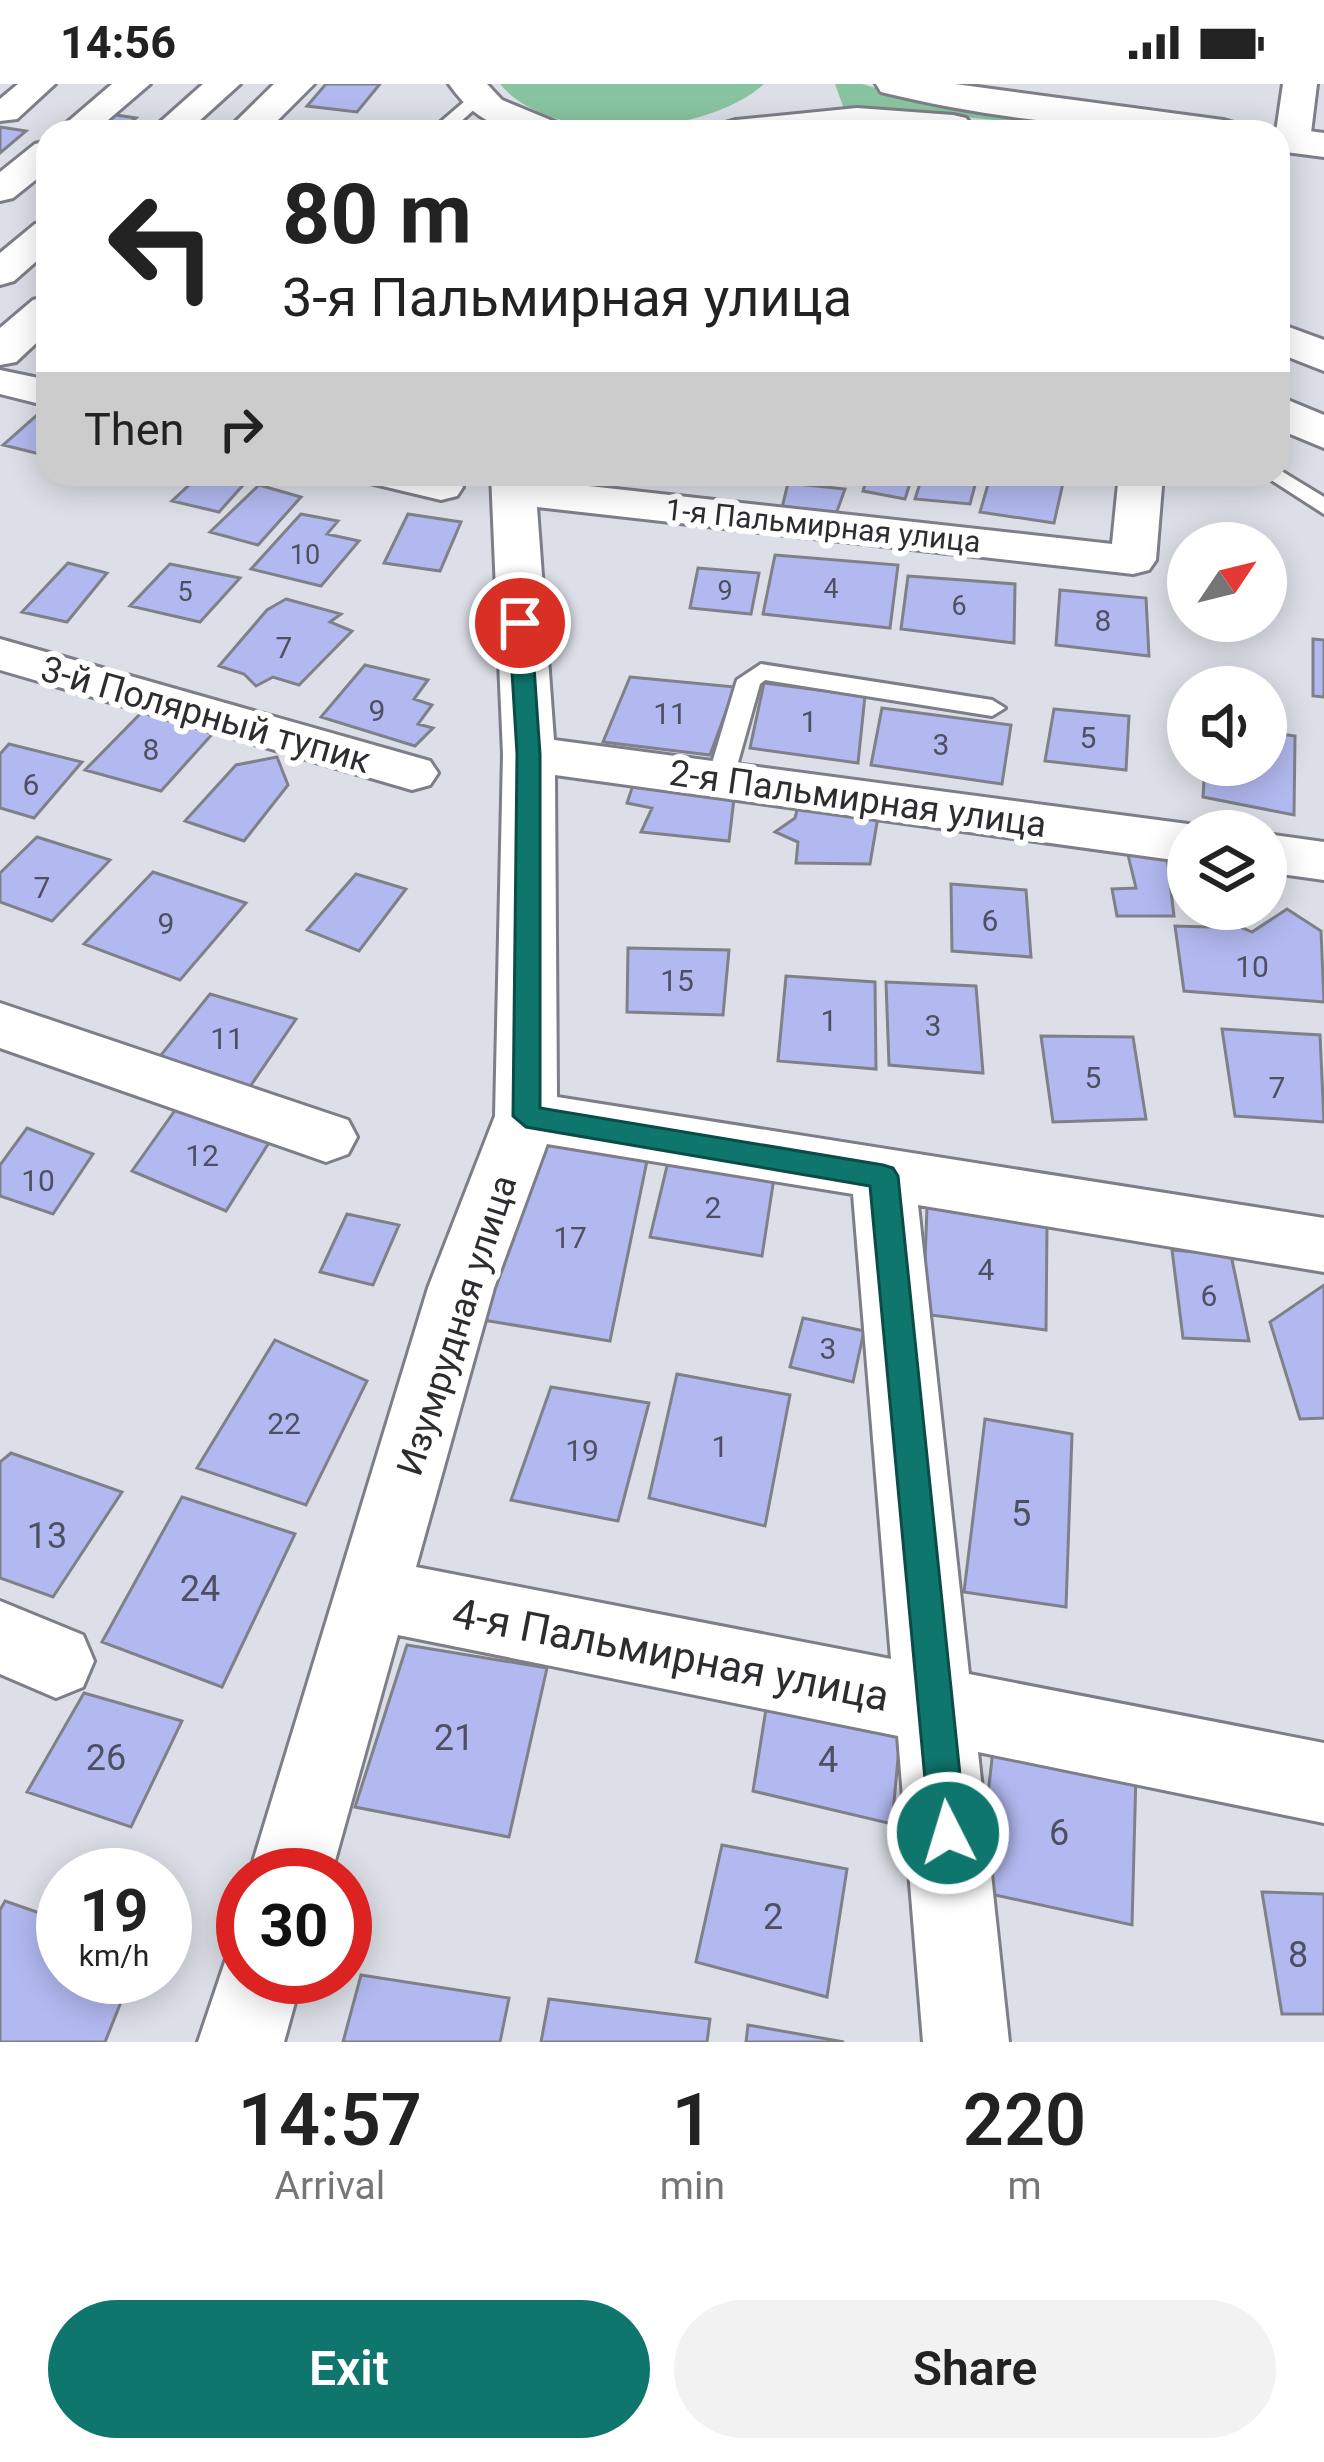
<!DOCTYPE html>
<meta charset="utf-8">
<style>
:root{--surface:#fff;--page:#f2f2f2;--text:#222;--muted:#767676;--accent:#0f766e}
body{margin:0;font-family:Roboto,sans-serif;background:var(--page);color:var(--text);height:100vh;display:flex;flex-direction:column;font-size:45px;white-space:nowrap}
*{box-sizing:border-box;margin:0}
p{font-size:39px;color:var(--muted)}
.icon{flex:none;width:66px;height:66px;fill:none;stroke:currentColor;stroke-width:2;stroke-linecap:round;stroke-linejoin:round}
.map{position:relative;height:1958px;overflow:hidden}
.panel{display:flex;flex-direction:column;background:var(--surface);flex:1}
.panel>*{flex:none}
.hud{position:absolute;left:36px;top:36px;width:1254px;height:366px;border-radius:36px;box-shadow:0 6px 30px #0003;background:#fff;color:var(--text);overflow:hidden}
.needle{width:78px;rotate:55deg}
.controls{position:absolute;left:1167px;top:438px;display:grid;gap:24px}
.controls a{display:grid;place-items:center;width:120px;height:120px;border-radius:50%;background:var(--surface);box-shadow:0 6px 30px #0003;font-size:60px}
.speed{position:absolute;left:36px;top:1764px;display:flex;gap:24px;font-size:60px;font-weight:700;text-align:center}
.speed>*{display:grid;place-content:center;width:156px;height:156px;border-radius:50%;background:var(--surface);box-shadow:0 6px 30px #0003;line-height:1}
.speed small{font-size:30px;font-weight:400}
.speed .limit{border:18px solid #d22;background:#fff;color:#111}
.pin{position:absolute;display:grid;place-items:center;width:102px;height:102px;color:#fff;margin:-51px;border:6px solid #fff;border-radius:50%;box-shadow:0 3px 12px #0007}
.me{position:absolute;width:132px;margin:-66px;rotate:355deg;stroke-linejoin:round;filter:drop-shadow(0 0 9px #0008)}
.turn{display:flex;align-items:center;gap:42px;height:252px;padding:0 48px;font-size:54px}
.turn .icon{width:156px;height:156px;stroke-width:2.5}
.turn b{display:block;font-size:84px;line-height:102px}
.then{display:flex;align-items:center;height:114px;padding:0 48px;background:#0003;gap:24px;font-size:45px}
.eta{display:flex;justify-content:space-evenly;align-items:center;height:204px;text-align:center}
.eta b{font-size:72px;font-weight:600;line-height:84px}
.button{display:flex;gap:24px;margin-top:auto;padding:24px 48px}
.button a{flex:1;height:138px;border-radius:72px;background:var(--accent);color:#fff;font-size:48px;font-weight:600;line-height:138px;text-align:center}
.button a+a{background:var(--page);color:var(--text)}
.status{display:flex;justify-content:space-between;align-items:center;height:84px;padding:0 60px;background:var(--surface);direction:ltr}
.status svg{height:33px;fill:currentColor}
.map>svg:first-child{display:block}
.green{fill:#89c4a0}
.building{fill:#b2b9f0;stroke:#7f8189;stroke-width:3}
.lines{fill:none;stroke-linecap:round;stroke-linejoin:round}
.service-casing{stroke:#7d7e87;stroke-width:6}
.minor-casing{stroke:#7d7e87;stroke-width:6}
.tertiary-casing{stroke:#7d7e87;stroke-width:6}
.primary-casing{stroke:#7d7e87;stroke-width:6}
.service{fill:#fff;fill-rule:evenodd}
.minor{fill:#fff;fill-rule:evenodd}
.tertiary{fill:#fff;fill-rule:evenodd}
.primary{fill:#fff;fill-rule:evenodd}
.route{fill:#0f766e;stroke:#0a4d48;stroke-width:3}
.labels{text-anchor:middle;stroke-width:12;stroke-linejoin:round;paint-order:stroke}
.far-number-label{font-size:27px;fill:#4e5061}
.far-street-label{font-size:30px;fill:#2d2d31;stroke:#fff}
.number-label{font-size:30px;fill:#4e5061}
.street-label{font-size:36px;fill:#2d2d31;stroke:#fff}
.near-number-label{font-size:36px;fill:#4e5061}
.near-street-label{font-size:42px;fill:#2d2d31;stroke:#fff}
</style>
<div class="status"><b>14:56</b><svg viewBox="0 0 49 12"><path d="M0 12V9h3v3zM5 12V6h3v6zM10 12V3h3v9zM15 12V0h3v12zM26 1h20v11H26zM47 4h2v5h-2z"/></svg></div>
<div class="map">
<svg width="1324" height="1958" viewBox="0 0 1324 1958">
<rect width="100%" height="100%" fill="#dddfe8"/>
<path class="green" d="M500 0H764C707 52 553 64 500 0Z
M835 0H862L914 15 1152 48C1048 48 947 25 844 25Z"/>
<path class="building" d="M326 0H380L357 28 307 22Z
M103 29 136 34 119 48H79Z
M0 43 26 47 0 69Z
M45 324 48 372 3 361Z
M201 390H253L219 428 172 417Z
M548 390H606L600 405 545 396Z
M868 390H913L905 415 863 407Z
M923 390H978L970 420 915 415Z
M991 390H1065L1054 439 980 428Z
M788 399 845 405 836 430 782 424Z
M259 401 301 413 258 461 210 448Z
M301 430 338 437 327 450 359 457 321 502 251 485Z
M408 430 461 438 440 487 384 479Z
M775 471 898 481 890 544 763 530Z
M68 479 107 489 67 538 22 528Z
M170 480 240 494 200 538 130 522Z
M698 484 759 489 751 530 690 524Z
M908 492 1015 500 1014 559 901 545Z
M1060 506 1146 514 1149 572 1056 561Z
M286 515 341 530 330 538 352 547 299 601 273 593 256 602 244 590 219 582 267 526Z
M1313 555 1324 556V613L1313 612Z
M365 581 428 596 414 615 432 621 418 640 433 644 415 662 321 633Z
M630 593 735 603 710 671 603 658Z
M764 599 865 612 858 679 750 664Z
M882 624 1011 641 1002 700 871 681Z
M1054 625 1129 632 1126 686 1045 677Z
M144 626 215 647 161 707 85 686Z
M1266 648 1295 652 1294 731 1203 713 1205 681H1266Z
M9 660 82 678 34 734 0 724V670Z
M277 673 288 701 244 757 185 737 236 681Z
M635 695 735 706 729 757 641 748 652 724 627 719Z
M800 714 879 727 870 780 796 779 798 758 775 748 795 734Z
M37 753 110 776 52 837 0 818V789Z
M1128 771 1167 774 1174 832H1117L1112 805 1136 804Z
M153 788 246 819 180 896 84 860Z
M356 790 406 805 359 867 307 846Z
M951 800 1026 806 1031 873 952 867Z
M1204 825 1238 827 1234 840 1252 848 1287 825 1321 847 1324 918 1184 907 1175 842 1208 843Z
M628 864 729 866 723 931 627 928Z
M786 892 875 898 876 985 778 977Z
M886 898 976 902 983 989 889 981Z
M210 910 296 935 247 1007 157 976Z
M1222 945 1320 951 1324 1038 1235 1032Z
M1041 952 1133 953 1146 1035 1053 1038Z
M176 1025 270 1057 226 1127 132 1087Z
M27 1044 93 1070 53 1130 0 1112V1081Z
M541 1053 648 1072 610 1257 483 1236Z
M668 1078 774 1094 762 1172 650 1153Z
M927 1123 1047 1142 1046 1246 923 1230Z
M347 1130 399 1141 373 1201 320 1188Z
M1172 1166 1231 1171 1249 1257 1183 1254Z
M1324 1201V1334L1300 1335 1270 1238Z
M803 1234 864 1247 853 1298 790 1283Z
M275 1256 367 1297 306 1421 197 1384Z
M677 1290 790 1311 765 1442 649 1414Z
M551 1303 649 1319 618 1437 511 1416Z
M985 1335 1072 1350 1066 1523 964 1508Z
M11 1369 122 1408 53 1513 0 1494V1378Z
M182 1413 295 1450 222 1603 102 1558Z
M407 1561 547 1584 509 1753 355 1723Z
M84 1609 182 1637 131 1743 27 1708Z
M766 1625 901 1642 892 1740 753 1707Z
M993 1666 1136 1689 1132 1841 977 1807Z
M722 1761 847 1785 827 1913 696 1878Z
M1262 1808 1324 1810V1930H1282Z
M5 1817 63 1837V1893H131L105 1958H0V1826Z
M361 1891 509 1914 500 1958H343Z
M549 1915 710 1935 707 1958H541Z
M748 1941 844 1958H746Z"/>
<g class="lines">
<g class="service-casing">
<path id="service" d="M472 11 486 15 449 48H429Z
M1278 385 1324 413V430L1262 390H1278Z
M761 580 992 616 1005 624 992 632 765 596 760 600 733 696 729 702H711L707 696 737 596Z"/>
</g>
<g class="minor-casing">
<path id="minor" d="M18 0H55L17 35 0 37V15Z
M112 0H150L94 48H56Z
M203 0H240L187 48H149Z
M1283 0H1317L1310 57 1304 64H1280L1276 48Z
M48 57V86L13 114 0 117V88L35 60Z
M48 137V167L14 197 0 201V169L35 140Z
M0 286 48 296V322L0 310Z
M364 390 457 394 463 403 457 412 441 416 370 399Z
M491 390H535V396L1112 460 1119 390H1163L1156 476 1149 486 1133 490 537 423 554 656 1188 740 1208 747H1188V778L555 691 557 1013 1324 1134V1188L918 1121 969 1590 1324 1659V1739L978 1668 1009 1958H923L898 1652 398 1551 331 1791H249L428 1204 495 1032 503 670ZM547 1060 853 1110 891 1575 416 1483 494 1204Z
M0 555 430 677 438 689 430 701 412 706 0 586Z
M1266 750 1324 758V796L1266 788Z
M0 919 348 1036 357 1053 348 1070 326 1078 0 964Z
M0 1517 83 1551 94 1577 83 1603 56 1614 0 1590Z
M243 1858V1893H302L284 1958H198L230 1863Z"/>
</g>
<g class="tertiary-casing">
<path id="tertiary" d="M274 0H314L266 48H225Z
M48 212V248L16 278 0 281V244L33 216Z"/>
</g>
<g class="primary-casing">
<path id="primary" d="M449 0H487L502 16 560 40 565 48C512 48 482 47 449 0Z
M876 0H955L1223 36 1237 40 1242 48C1121 48 999 37 881 8Z
M857 24 953 31 966 34 972 42 968 48H717L722 40 736 36Z
M1278 43 1324 49V73L1278 67V48H1264Z
M1278 239 1324 256V287L1278 269Z
M1278 312 1324 331V364L1278 345Z"/>
</g>
<use href="#service" class="service"/>
<use href="#minor" class="minor"/>
<use href="#tertiary" class="tertiary"/>
<use href="#primary" class="primary"/>
</g>
<path class="route" d="M520 532 531 539 540 670V1024L883 1081 893 1084 898 1092 966 1749 961 1762 948 1767 935 1762 930 1749 870 1102 526 1043 513 1032 517 670 509 539Z"/>
<g class="labels">
<g class="far-number-label">
<text x="305" y="480">10</text>
<text x="831" y="514">4</text>
<text x="725" y="516">9</text>
<text x="185" y="517">5</text>
<text x="959" y="531">6</text>
</g>
<g class="far-street-label">
<text transform="translate(823 442) rotate(6)" y="10">1-я Пальмирная улица</text>
</g>
<g class="number-label">
<text x="1103" y="547">8</text>
<text x="284" y="574">7</text>
<text x="377" y="637">9</text>
<text x="670" y="640">11</text>
<text x="809" y="648">1</text>
<text x="1088" y="664">5</text>
<text x="941" y="671">3</text>
<text x="151" y="676">8</text>
<text x="31" y="711">6</text>
<text x="42" y="814">7</text>
<text x="990" y="847">6</text>
<text x="166" y="850">9</text>
<text x="1252" y="893">10</text>
<text x="677" y="907">15</text>
<text x="829" y="947">1</text>
<text x="933" y="952">3</text>
<text x="227" y="965">11</text>
<text x="1093" y="1004">5</text>
<text x="1277" y="1014">7</text>
<text x="202" y="1082">12</text>
<text x="38" y="1107">10</text>
<text x="713" y="1134">2</text>
<text x="570" y="1164">17</text>
<text x="986" y="1196">4</text>
<text x="1209" y="1222">6</text>
<text x="828" y="1275">3</text>
<text x="284" y="1350">22</text>
<text x="720" y="1373">1</text>
<text x="582" y="1377">19</text>
</g>
<g class="street-label">
<text transform="translate(206 630) rotate(16)" y="13">3-й Полярный тупик</text>
<text transform="translate(858 714) rotate(8)" y="13">2-я Пальмирная улица</text>
<text transform="translate(456 1241) rotate(-72)" y="13">Изумрудная улица</text>
</g>
<g class="near-number-label">
<text x="1021" y="1442">5</text>
<text x="47" y="1464">13</text>
<text x="200" y="1517">24</text>
<text x="454" y="1666">21</text>
<text x="106" y="1686">26</text>
<text x="828" y="1688">4</text>
<text x="1059" y="1761">6</text>
<text x="773" y="1845">2</text>
<text x="1298" y="1883">8</text>
</g>
<g class="near-street-label">
<text transform="translate(671 1570) rotate(11)" y="15">4-я Пальмирная улица</text>
</g>
</g>
</svg>
<div class="controls">
<a><svg class="needle" viewBox="-14 -14 28 28"><path d="M0-13l5 13h-10z" fill="#e53935"/><path d="M0 13l5-13h-10z" fill="#767676"/></svg></a>
<a><svg class="icon" aria-label="sound" viewBox="0 0 24 24"><path d="M4 9h4l5-4v14l-5-4H4zM17 9q2 3 0 6"/></svg></a>
<a><svg class="icon" aria-label="layers" viewBox="0 0 24 24"><path d="M12 4l9 5-9 5-9-5zM3 14l9 5 9-5"/></svg></a>
</div>
<div class="speed"><div>19<small>km/h</small></div><div class="limit">30</div></div>
<div class="pin" style="left:520px;top:539px;background:#d93025"><svg class="icon" aria-label="arrive" viewBox="0 0 24 24"><path d="M6 21V4h12l-3 4 3 4H6"/></svg></div>
<svg class="me" style="left:948px;top:1749px" viewBox="-20 -20 40 40"><circle r="17" fill="#0f766e" stroke="#fff" stroke-width="3"/><path d="M0-11L8 9 0 5-8 9z" fill="#fff"/></svg>
<div class="hud">
<div class="turn"><svg class="icon" aria-label="left" viewBox="0 0 24 24"><path d="M17 20v-9H6M10 6l-5 5 5 5"/></svg><div><b>80 m</b>3-я Пальмирная улица</div></div>
<div class="then">Then<svg class="icon" aria-label="right" viewBox="0 0 24 24"><path d="M7 20v-9h11M14 6l5 5-5 5"/></svg></div>
</div>
</div>
<section class="panel">
<div class="eta">
<div><b>14:57</b><p>Arrival</p></div>
<div><b>1</b><p>min</p></div>
<div><b>220</b><p>m</p></div>
</div>
<div class="button"><a>Exit</a><a>Share</a></div>
</section>
